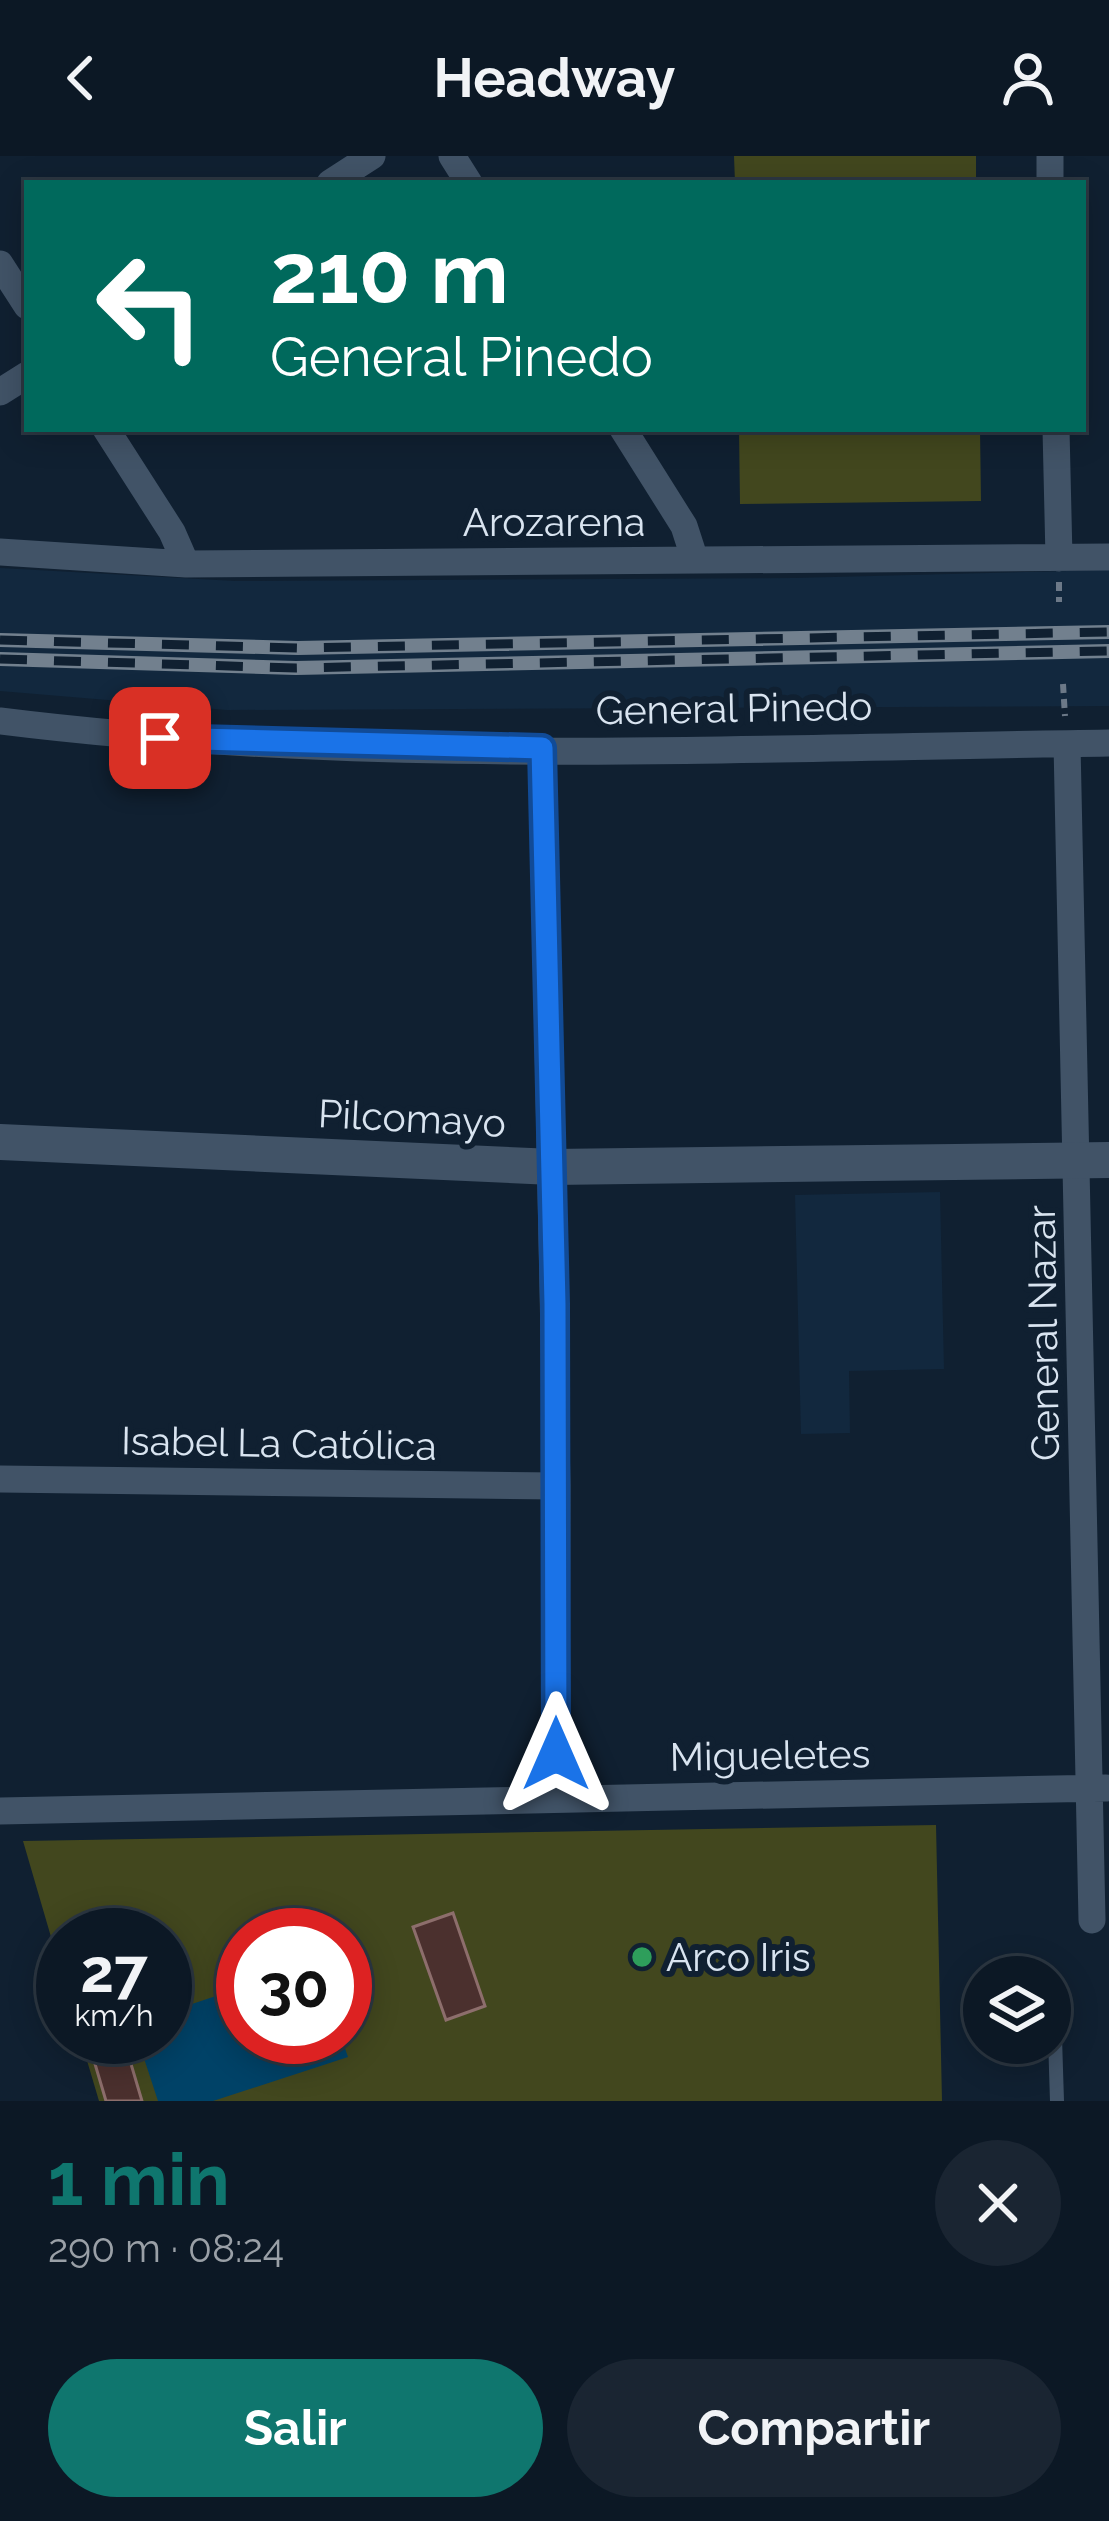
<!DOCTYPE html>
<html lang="es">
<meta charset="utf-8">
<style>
:root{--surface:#0c1825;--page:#1a2532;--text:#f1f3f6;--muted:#9aa0a7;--line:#2c3742;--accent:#0f766e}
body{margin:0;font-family:Raleway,sans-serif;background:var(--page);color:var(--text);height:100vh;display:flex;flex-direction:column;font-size:45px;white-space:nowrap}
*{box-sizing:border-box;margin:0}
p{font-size:39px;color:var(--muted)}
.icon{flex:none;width:66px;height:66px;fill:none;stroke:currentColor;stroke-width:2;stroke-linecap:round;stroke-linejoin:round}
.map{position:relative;height:1945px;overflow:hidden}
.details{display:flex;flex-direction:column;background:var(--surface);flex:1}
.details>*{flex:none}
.banner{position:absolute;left:24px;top:24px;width:1062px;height:252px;border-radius:0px;box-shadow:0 6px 30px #0003,0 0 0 3px var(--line);background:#00695c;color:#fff;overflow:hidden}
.fabs{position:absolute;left:963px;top:1800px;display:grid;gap:24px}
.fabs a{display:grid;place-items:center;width:108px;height:108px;border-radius:50%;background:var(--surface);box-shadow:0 6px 30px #0003,0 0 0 3px var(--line);font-size:60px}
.speed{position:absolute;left:36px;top:1752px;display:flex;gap:24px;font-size:60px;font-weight:700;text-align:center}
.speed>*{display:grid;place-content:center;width:156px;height:156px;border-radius:50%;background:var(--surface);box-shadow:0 6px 30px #0003,0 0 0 3px var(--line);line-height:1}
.speed small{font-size:30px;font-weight:400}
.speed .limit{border:18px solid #d22;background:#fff;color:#111}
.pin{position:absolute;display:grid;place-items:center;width:102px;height:102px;color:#fff;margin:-51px;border-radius:24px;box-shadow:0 6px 18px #0006}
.me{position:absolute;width:132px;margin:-66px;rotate:0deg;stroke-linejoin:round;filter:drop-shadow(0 0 9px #0008)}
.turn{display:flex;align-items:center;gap:42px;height:252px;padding:0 48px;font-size:54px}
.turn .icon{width:156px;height:156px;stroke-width:2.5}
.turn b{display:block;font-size:84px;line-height:102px}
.round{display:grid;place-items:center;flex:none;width:126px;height:126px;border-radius:63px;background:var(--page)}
.summary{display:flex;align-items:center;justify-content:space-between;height:204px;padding:0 48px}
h1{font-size:72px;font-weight:700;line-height:90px;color:var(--accent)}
.cta{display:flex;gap:24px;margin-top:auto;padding:24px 48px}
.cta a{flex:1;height:138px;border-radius:72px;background:var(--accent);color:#fff;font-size:48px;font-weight:700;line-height:138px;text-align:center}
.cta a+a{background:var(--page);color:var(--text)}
header{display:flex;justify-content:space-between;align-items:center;height:156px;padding:0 48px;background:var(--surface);font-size:54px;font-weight:700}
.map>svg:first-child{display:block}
.built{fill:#12283e}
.green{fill:#42471e;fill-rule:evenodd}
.water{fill:#004267}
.building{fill:#4b302e;stroke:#8d6e6c;stroke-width:3}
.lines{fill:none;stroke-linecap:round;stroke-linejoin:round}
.path{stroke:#6c7988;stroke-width:6;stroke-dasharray:9 6;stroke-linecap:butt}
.lane{stroke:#415367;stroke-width:14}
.street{stroke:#415367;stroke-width:27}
.secondary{stroke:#415367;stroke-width:36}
.rail-casing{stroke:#72808e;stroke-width:14}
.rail{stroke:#102031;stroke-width:9;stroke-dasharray:27;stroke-linecap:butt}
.route-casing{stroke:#114b97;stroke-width:30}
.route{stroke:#1a73e8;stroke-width:21}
.leisure-dot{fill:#2e9e5b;stroke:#102031;stroke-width:4.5}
.labels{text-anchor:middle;stroke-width:12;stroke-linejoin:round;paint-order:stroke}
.street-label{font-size:39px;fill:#d9e4f0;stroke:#102031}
.poi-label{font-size:39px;fill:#d9e4f0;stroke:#102031;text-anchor:start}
</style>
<header><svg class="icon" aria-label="back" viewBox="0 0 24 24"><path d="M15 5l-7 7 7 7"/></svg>Headway<svg class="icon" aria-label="person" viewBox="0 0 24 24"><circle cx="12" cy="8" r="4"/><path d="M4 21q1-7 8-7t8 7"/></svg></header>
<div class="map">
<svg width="1109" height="1945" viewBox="0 0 1109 1945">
<rect width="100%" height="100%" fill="#102031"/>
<path class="built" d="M0 412 235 425 795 422 1109 414V550L227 554 0 535Z
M940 1036 944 1213 849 1215 850 1277 801 1278 795 1039Z"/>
<path class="green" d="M734 0H976V27H735Z
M739 273H980L981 345 740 348Z
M936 1669 942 1945H99L80 1881H165V1779H63V1822L23 1685ZM243 1779H345V1881H243Z"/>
<path class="water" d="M243 1831V1881H341L348 1901 213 1945H158L137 1881H165V1857Z"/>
<path class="building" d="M453 1757 485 1850 446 1864 413 1771Z
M87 1881H123L142 1945H106Z"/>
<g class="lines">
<path class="path" d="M1059 426V446
M1063 528 1065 560"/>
<path class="lane" d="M1054 1850 1057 1945"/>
<path class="street" d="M452 0 469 27
M1050 0V27
M330 27 372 0
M0 108 27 150
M0 236 27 219
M106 273 172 376 186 408
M623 273 684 370 695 404
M1056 273 1059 402
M0 396 186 408 1109 401
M0 565C366 611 741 592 1109 587
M1067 588 1092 1764
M542 593 557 1330 556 1642
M0 1323 557 1330
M0 1655 1106 1632"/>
<path class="secondary" d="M0 986 553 1011 1109 1004"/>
<g class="rail-casing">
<path id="rail" d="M0 484 298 492 1109 476
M0 503 296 512 1109 495"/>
</g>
<use href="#rail" class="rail"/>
</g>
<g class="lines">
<g class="route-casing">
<path id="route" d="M160 582 542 592 555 1148 556 1598"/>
</g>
<use href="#route" class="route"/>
</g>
<circle class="leisure-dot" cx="642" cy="1801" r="12"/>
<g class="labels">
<g class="street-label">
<text x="554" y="380">Arozarena</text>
<text transform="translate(734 552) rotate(-1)" y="14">General Pinedo</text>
<text transform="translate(412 962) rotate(3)" y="14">Pilcomayo</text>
<text transform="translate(1043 1177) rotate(-91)" y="14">General Nazar</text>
<text transform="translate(279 1287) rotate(1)" y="14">Isabel La Católica</text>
<text transform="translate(770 1599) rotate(-1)" y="14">Migueletes</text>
</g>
<g class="poi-label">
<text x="666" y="1815">Arco Iris</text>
</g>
</g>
</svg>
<div class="fabs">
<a><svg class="icon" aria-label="layers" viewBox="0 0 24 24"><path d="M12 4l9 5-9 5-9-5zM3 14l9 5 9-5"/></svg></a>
</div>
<div class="speed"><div>27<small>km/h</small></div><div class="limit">30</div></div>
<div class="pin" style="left:160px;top:582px;background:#d93025"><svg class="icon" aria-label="arrive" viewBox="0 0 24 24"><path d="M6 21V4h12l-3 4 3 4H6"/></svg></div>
<svg class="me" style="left:556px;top:1598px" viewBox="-20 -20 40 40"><path d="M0-17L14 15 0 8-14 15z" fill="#1a73e8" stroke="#fff" stroke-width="4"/></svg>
<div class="banner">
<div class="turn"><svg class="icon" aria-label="left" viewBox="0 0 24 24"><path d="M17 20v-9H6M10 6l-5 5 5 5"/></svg><div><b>210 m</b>General Pinedo</div></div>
</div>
</div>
<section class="details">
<div class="summary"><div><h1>1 min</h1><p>290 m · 08:24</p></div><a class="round"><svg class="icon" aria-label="close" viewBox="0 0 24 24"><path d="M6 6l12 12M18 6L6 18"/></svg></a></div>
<div class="cta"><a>Salir</a><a>Compartir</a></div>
</section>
